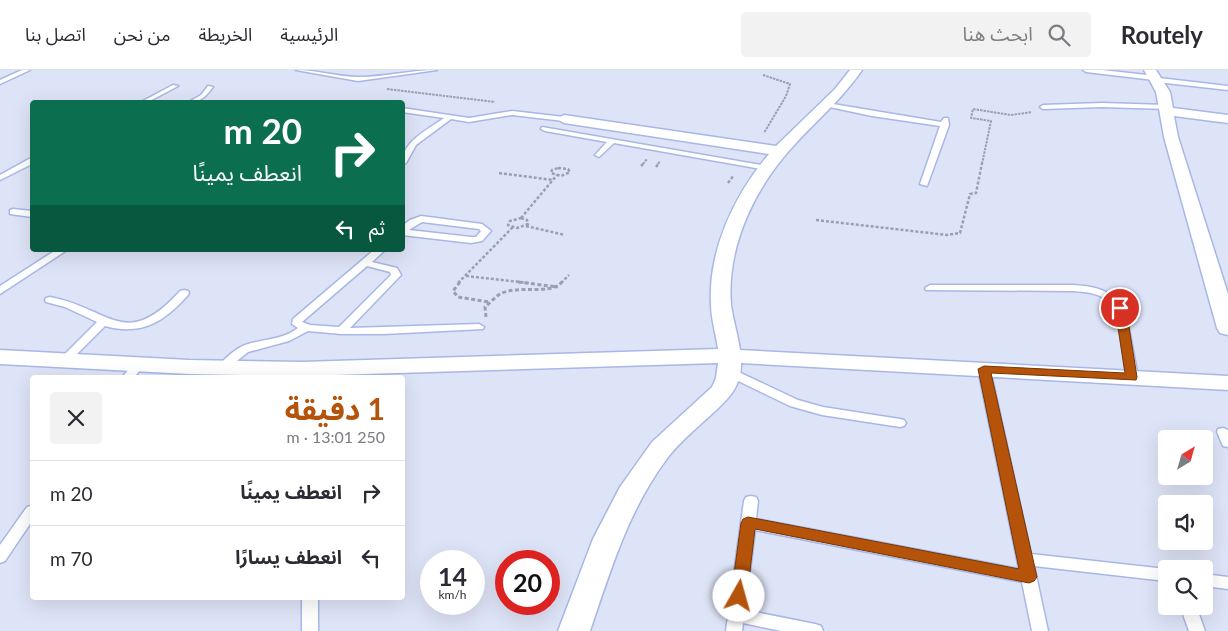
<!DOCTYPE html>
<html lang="ar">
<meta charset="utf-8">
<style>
:root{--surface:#fff;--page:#f2f2f3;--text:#2b2b33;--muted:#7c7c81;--line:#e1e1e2;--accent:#b45309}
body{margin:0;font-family:Lato,"Noto Sans Arabic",sans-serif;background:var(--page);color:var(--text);direction:rtl;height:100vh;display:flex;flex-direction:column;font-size:19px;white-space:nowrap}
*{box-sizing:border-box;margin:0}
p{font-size:16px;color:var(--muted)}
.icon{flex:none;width:28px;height:28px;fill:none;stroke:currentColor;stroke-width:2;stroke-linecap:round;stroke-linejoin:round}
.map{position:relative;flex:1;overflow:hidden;direction:ltr}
.drawer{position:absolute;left:30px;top:305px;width:375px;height:225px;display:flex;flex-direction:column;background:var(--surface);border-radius:5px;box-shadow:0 5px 20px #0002;direction:rtl}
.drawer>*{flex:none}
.top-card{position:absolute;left:30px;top:30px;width:375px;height:152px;border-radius:5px;box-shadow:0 5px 20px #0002;direction:rtl;background:#0b6e4f;color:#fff;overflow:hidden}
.needle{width:32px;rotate:37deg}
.controls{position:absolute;left:1158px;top:360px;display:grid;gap:10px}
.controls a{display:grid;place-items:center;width:55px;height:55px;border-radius:5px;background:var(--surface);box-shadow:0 5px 20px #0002;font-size:25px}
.speed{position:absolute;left:420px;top:480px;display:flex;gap:10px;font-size:25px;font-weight:700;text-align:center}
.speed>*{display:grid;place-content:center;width:65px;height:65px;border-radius:50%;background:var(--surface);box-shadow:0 5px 20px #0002;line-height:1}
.speed small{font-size:12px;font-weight:400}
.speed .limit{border:8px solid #d22;background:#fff;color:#111}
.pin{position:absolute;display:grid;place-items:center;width:42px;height:42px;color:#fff;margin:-21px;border:2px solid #fff;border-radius:50%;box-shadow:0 1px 5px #0007}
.me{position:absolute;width:55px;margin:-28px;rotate:7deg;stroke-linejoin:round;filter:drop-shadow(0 0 4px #0008)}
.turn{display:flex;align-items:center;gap:18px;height:105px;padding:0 20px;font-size:22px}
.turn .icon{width:65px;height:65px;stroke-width:2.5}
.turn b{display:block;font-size:35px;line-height:42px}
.then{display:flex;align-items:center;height:48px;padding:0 20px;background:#0003;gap:10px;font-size:19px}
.round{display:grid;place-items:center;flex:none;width:52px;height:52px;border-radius:5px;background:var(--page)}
.headline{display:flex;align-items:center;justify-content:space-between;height:85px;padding:0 20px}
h1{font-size:30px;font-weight:700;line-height:38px;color:var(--accent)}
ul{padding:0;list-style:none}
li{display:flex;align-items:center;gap:15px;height:65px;padding:0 20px;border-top:1px solid var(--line)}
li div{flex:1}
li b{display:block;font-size:19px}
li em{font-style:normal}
header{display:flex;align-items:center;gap:30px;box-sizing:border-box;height:70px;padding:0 25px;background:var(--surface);border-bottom:1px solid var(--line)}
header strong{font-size:24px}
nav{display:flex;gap:28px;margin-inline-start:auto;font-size:18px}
.search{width:350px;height:45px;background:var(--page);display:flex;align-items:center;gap:12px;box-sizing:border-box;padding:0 18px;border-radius:5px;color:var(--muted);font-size:19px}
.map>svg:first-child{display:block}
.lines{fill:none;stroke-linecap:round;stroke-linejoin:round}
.lane-casing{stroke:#a8b7e5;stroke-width:3}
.street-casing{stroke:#a8b7e5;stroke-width:3}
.path-far2{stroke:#9aa0b3;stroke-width:2;stroke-dasharray:2.5 1;stroke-linecap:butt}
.path-far1{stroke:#9aa0b3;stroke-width:2.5;stroke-dasharray:3 2;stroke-linecap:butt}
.path{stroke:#9aa0b3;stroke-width:3;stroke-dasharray:4 2.5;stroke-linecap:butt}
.lane{fill:#fff;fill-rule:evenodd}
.street{fill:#fff;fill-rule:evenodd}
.route{fill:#b45309;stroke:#753606}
</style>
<header>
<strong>Routely</strong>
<div class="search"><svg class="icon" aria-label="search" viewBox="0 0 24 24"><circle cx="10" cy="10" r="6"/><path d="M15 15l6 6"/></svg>ابحث هنا</div>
<nav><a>الرئيسية</a><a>الخريطة</a><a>من نحن</a><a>اتصل بنا</a></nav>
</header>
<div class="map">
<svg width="1228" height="561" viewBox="0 0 1228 561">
<rect width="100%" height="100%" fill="#dee4f7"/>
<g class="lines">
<g class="lane-casing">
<path id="lane" d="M22 0H30L0 14V10Z
M296 0C317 0 338 7 359 7 385 7 411 0 437 0L358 11Z
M1083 0H1102L1156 6 1159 8 1228 16V20L1157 12 1154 10 1086 2Z
M173 15 178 16 148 32H141Z
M208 16 213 17C206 26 201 32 189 32L201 25Z
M827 33 941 52 944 48H948L949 55 927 116 920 114 940 56 872 46 825 36 824 35Z
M1102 33 1167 35 1170 37 1167 39 1102 37 1043 39 1040 37 1043 35Z
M402 38 469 48 512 41 564 47 568 49 564 51 512 45 469 52 451 49 416 75 406 93 402 95C402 71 426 61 444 48L402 42Z
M542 57 767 96 771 98 767 100 614 73 599 87 595 85 607 72 545 61 541 59Z
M29 89H32V94L0 110V105Z
M13 139 32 141V147L10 144V140Z
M421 146 482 154 491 161 482 171 471 173 402 165V156L410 150ZM422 152 479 159 481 161 476 167H471L409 160Z
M56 180H67L0 224V216Z
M374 180H385L372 192 397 198 401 205 350 258 479 254 484 257 483 259 384 264H341L308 261 289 271 248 282 227 299H219L217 297 219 295C227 287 235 279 245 275 262 269 283 270 298 258L292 254 293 249ZM367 196 390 202 391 205 339 257 310 255 302 252Z
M930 215H1073C1094 216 1112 220 1125 238L1138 307 1132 311 1126 307C1124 294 1119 242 1112 235 1102 223 1087 222 1073 221L926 220 925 218Z
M184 220 188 221 189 223 188 225C164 252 142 266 105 256L69 292H61L59 290 97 252 65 237 46 232 45 230 46 228 50 227C110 238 125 282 180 221Z
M138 291 144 294 134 308H122L134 292Z
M984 295 990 299 1031 484 1166 499V511L1034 496 1048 561H1032L1022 512 755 460 745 540 815 554 821 556 823 561H781L743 553 742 561H726L744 431 746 427 751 426 756 427 758 431 756 449 1019 499 978 299Z
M730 298 798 330 823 337 900 349 904 350 906 353 904 356 900 357 822 345 790 336 726 305 724 302Z
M1223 358 1228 360V377L1223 376 1217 362 1218 359Z
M32 436V451L5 491 0 493V475L27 437Z
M1204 504 1228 507V519L1204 516Z
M302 528H318V561H302Z
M1180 536H1196L1205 561H1189Z"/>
</g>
<g class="street-casing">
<path id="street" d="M850 0H862C843 28 818 49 796 73 756 115 726 176 731 235 733 250 738 265 740 280L1228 306V320L741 293C742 321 721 335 703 352 690 364 676 376 666 390 628 441 610 502 590 561H558L593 469 620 417 652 372 712 317 716 308 718 293 302 306 189 304 0 294V280L189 290 302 292 718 279C716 264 711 249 711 234 708 180 735 124 769 84L564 53 557 49 564 45 776 76 835 19Z
M1144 0H1156L1170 22 1173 38 1228 45V53L1174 46 1178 67 1228 224V265L1220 263 1217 258 1164 67 1156 22Z"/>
</g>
<path class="path-far2" d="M763 5 790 14 786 26 764 63
M387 19 495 32
M643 94 647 89
M658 94 660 91
M982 94 991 51 971 48 973 39 1011 45 1032 42"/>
<path class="path-far1" d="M641 96 644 93
M656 97 659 93
M558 98 568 99 570 102 561 106 551 103 552 100Z
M499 103 553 110
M728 113 734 105
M521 148 557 105
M521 148 527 150 528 154 517 158 508 155 510 151Z
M816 150 947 165 960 163 970 124 976 123 982 93
M526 156 565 165
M466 206 529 213
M458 213 513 157
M561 213 569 205"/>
<path class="path" d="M460 212 453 221 458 227 489 232
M518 212 558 217
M486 247 485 237C490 233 495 227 500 224 519 214 550 226 562 212"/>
<use href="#lane" class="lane"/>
<use href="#street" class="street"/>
</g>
<path class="route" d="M1120 235 1126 238 1137 307 1136 310 991 303 1037 507 1034 511 1029 513 755 459 747 526 744 531 739 533 733 531 731 526 741 453 743 449 748 447 1019 499 978 299 984 296 1125 303 1115 238Z"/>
</svg>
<div class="controls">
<a><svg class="needle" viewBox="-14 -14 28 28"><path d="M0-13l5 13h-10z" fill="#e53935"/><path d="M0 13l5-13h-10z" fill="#7c7c81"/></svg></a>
<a><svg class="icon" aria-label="sound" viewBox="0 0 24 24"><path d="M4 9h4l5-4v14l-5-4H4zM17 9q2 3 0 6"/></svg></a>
<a><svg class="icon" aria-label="search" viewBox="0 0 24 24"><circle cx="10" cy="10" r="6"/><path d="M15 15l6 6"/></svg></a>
</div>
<div class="speed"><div>14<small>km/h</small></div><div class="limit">20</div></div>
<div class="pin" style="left:1120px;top:238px;background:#d93025"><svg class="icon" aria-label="arrive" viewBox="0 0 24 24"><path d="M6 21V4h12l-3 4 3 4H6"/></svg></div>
<svg class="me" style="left:739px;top:526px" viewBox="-20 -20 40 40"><circle r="19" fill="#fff"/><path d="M0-13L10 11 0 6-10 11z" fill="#b45309"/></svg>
<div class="top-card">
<div class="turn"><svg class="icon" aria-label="right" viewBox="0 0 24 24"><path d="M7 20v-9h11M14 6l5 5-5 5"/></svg><div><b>20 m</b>انعطف يمينًا</div></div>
<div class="then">ثم<svg class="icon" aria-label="left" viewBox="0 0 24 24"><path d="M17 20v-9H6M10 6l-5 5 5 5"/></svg></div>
</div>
<section class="drawer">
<div class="headline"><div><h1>1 دقيقة</h1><p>250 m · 13:01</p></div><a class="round"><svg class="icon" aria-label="close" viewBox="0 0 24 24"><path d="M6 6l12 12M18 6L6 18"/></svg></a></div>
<ul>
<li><svg class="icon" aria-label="right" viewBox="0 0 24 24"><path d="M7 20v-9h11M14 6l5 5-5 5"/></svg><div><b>انعطف يمينًا</b></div><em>20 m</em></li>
<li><svg class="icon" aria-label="left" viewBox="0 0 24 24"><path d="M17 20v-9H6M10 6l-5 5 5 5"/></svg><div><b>انعطف يسارًا</b></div><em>70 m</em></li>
</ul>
</section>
</div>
